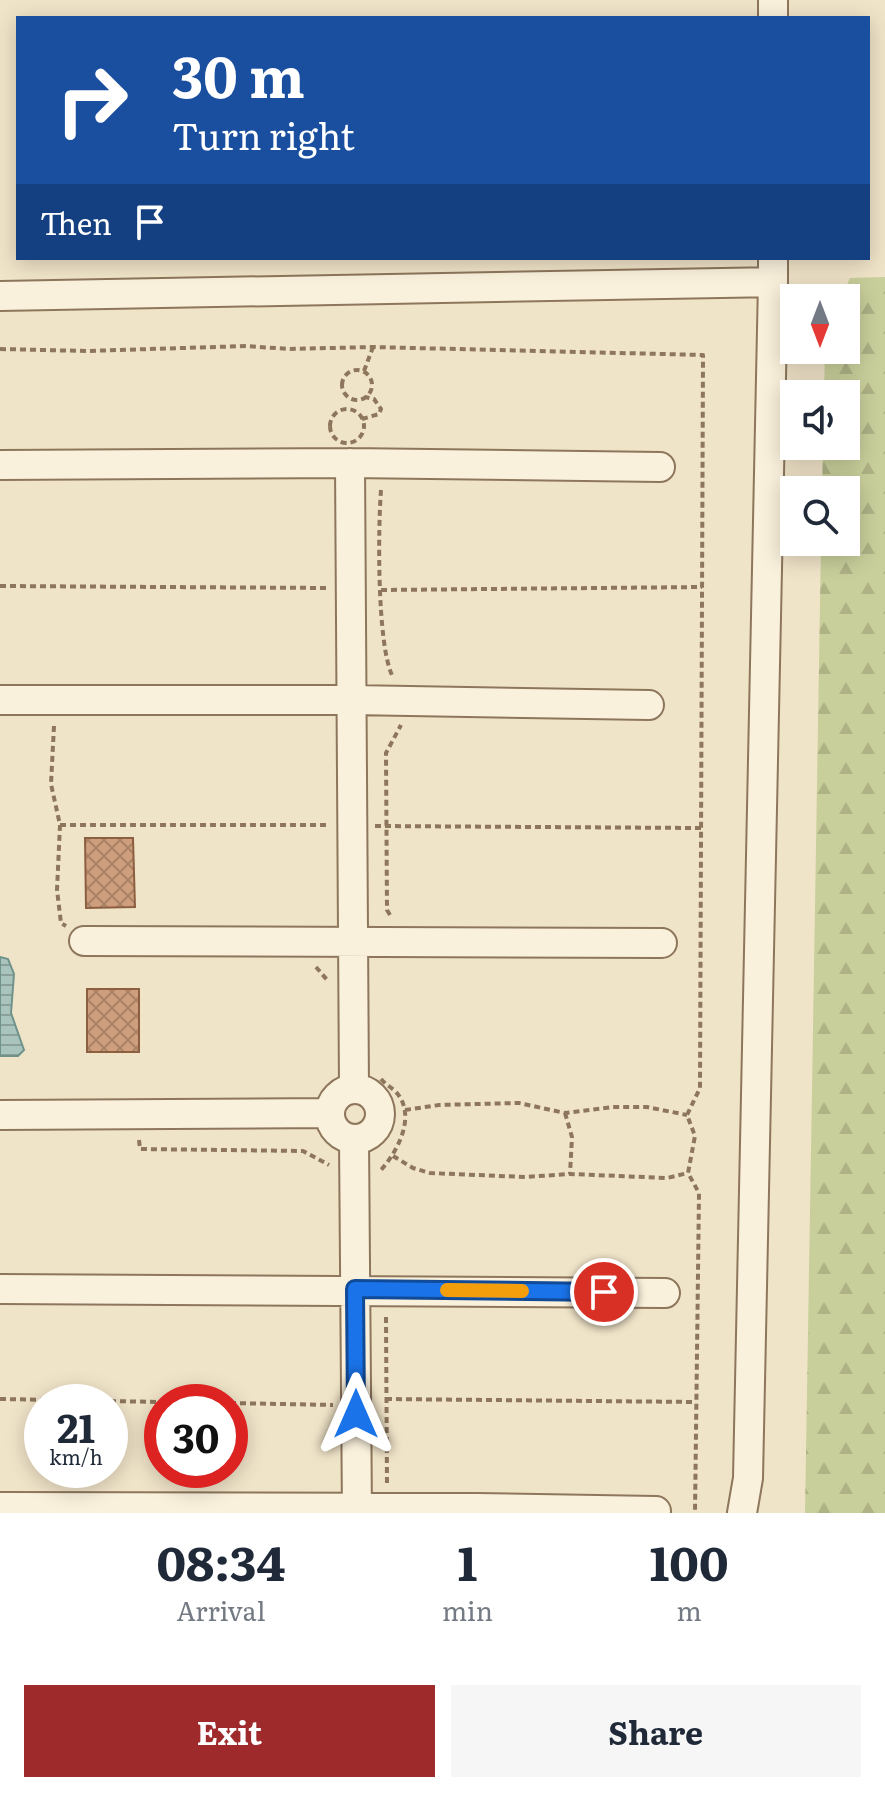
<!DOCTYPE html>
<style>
:root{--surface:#fff;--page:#f6f6f7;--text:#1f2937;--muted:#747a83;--accent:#9e2a2b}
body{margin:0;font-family:Literata,serif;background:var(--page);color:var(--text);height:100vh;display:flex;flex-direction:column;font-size:30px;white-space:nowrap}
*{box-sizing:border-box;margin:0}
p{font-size:26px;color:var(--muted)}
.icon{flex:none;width:44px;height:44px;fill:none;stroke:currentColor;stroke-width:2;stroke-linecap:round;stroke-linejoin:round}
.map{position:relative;height:1513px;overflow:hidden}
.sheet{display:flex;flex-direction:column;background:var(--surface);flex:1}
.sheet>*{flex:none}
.guide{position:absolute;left:16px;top:16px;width:854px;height:244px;border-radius:0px;box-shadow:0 4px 20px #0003;background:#1a4fa0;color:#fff;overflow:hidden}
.needle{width:52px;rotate:180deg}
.controls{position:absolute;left:780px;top:284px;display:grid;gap:16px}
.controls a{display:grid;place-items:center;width:80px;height:80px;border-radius:0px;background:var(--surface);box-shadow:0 4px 20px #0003;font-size:40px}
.speed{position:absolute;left:24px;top:1384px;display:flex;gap:16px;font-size:40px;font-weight:700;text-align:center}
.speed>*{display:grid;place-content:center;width:104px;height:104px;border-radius:50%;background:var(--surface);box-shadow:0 4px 20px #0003;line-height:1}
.speed small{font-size:20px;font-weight:400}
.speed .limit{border:12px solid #d22;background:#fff;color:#111}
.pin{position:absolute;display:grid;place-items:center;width:68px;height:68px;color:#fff;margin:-34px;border:4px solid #fff;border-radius:50%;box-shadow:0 2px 8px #0007}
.me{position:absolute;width:88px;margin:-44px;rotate:0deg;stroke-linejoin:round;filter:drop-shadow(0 0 6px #0008)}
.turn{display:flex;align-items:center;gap:28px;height:168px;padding:0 24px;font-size:36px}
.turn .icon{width:104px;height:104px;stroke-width:2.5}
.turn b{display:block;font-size:56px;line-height:68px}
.then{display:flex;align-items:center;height:76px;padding:0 24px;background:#0003;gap:16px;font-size:30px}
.eta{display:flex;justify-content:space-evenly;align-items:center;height:136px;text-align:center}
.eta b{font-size:48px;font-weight:700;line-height:56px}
.cta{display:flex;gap:16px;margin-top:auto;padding:16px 24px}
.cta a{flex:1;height:92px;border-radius:0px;background:var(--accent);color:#fff;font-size:32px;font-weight:700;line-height:92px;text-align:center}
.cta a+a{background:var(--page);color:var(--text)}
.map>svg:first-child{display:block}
.forest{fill:url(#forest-firs)}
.water{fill:url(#water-rules);stroke:#6f938a;stroke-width:2}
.building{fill:url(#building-cross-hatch);stroke:#8d5f41;stroke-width:2}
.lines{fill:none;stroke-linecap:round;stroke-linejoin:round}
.minor-casing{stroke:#8d765c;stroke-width:32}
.path{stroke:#8d765c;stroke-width:4;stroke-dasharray:6 4;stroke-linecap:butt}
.minor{stroke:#faf1dc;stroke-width:28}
.route-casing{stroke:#114b97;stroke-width:20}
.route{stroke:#1a73e8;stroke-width:14}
.slow{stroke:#f59e0b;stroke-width:14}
</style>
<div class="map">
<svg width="885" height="1513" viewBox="0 0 885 1513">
<defs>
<pattern id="forest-firs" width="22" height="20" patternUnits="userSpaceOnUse" patternTransform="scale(2)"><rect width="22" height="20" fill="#c9cf9b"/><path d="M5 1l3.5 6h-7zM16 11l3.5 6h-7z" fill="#aeb285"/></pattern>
<pattern id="water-rules" width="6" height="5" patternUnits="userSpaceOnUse" patternTransform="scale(2)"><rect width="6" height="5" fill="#a9c4bc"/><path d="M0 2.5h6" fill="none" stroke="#8ba098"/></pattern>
<pattern id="building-cross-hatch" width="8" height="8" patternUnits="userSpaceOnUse" patternTransform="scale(2)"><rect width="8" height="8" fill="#cf9f7d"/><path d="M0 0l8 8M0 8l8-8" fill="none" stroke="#a98266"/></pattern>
</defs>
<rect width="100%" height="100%" fill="#f0e4c8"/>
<path class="forest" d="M885 277V1513H805L821 542H846V490H822L823 446H846V394H824L825 350H846V298H841L850 278Z"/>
<path class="water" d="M0 957 8 959 14 974 11 1013 24 1050 18 1056H0Z"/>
<path class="building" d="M85 838H133L135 907 86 908Z
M87 989H139V1052H87Z"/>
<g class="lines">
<g class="minor-casing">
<path id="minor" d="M773 0V18
M0 296 773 282V258
M350 463 354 1089
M0 465 350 463 660 467
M0 700H352L649 705
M84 941 662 943
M330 1114a25 25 0 1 1 50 0a25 25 0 1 1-50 0Z
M0 1115 330 1113
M354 1139 357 1513
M0 1289 665 1293
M0 1507 476 1508 656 1511
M742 1513 748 1478 773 282"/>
</g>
<path class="path" d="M0 349 87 351 246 346 289 349 373 347 703 355 700 1088 687 1115 695 1136 688 1173 699 1193 695 1513
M342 385a15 15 0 1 1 30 0a15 15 0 1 1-30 0Z
M364 371 373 347
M330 426a17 17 0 1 1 34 0a17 17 0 1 1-34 0Z
M362 419 379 414 381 409 374 399 365 397
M381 490C378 528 377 643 392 675
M0 586 328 588
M381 590 702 587
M54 726 51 784 60 825 57 890 61 923 66 926
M60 825H327
M375 826 701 828
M390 915 387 910 386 753 401 725
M316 967 328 981
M381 1079C385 1084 391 1087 396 1092 417 1115 398 1151 381 1170
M405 1110 439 1105 519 1103 565 1113 613 1107H647L687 1115
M565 1113 572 1137 570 1174
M139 1140 140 1149 303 1151 329 1165
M393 1156 413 1168 430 1173 525 1177 570 1174 667 1178 688 1173
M386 1317 387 1485
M0 1399 162 1402
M386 1399 696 1402
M230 1403 333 1405"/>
<use href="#minor" class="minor"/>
</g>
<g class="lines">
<g class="route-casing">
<path id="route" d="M356 1414 355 1289 604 1292"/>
</g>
<use href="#route" class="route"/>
<path class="slow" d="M447 1290 522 1291"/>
</g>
</svg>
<div class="controls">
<a><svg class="needle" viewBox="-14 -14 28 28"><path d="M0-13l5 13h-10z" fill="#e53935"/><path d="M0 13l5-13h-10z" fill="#747a83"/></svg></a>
<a><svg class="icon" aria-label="sound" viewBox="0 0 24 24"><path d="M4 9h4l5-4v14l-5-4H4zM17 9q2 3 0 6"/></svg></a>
<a><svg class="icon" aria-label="search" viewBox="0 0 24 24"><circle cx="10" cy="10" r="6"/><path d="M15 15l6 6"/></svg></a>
</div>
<div class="speed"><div>21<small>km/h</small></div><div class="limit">30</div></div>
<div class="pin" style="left:604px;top:1292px;background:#d93025"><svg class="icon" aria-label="arrive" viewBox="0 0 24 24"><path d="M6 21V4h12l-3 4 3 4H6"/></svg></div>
<svg class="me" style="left:356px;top:1414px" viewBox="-20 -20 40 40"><path d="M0-17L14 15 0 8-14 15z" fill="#1a73e8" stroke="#fff" stroke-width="4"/></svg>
<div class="guide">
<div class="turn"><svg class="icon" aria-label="right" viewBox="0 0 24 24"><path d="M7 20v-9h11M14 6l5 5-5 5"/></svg><div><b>30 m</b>Turn right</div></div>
<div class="then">Then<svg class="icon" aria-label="arrive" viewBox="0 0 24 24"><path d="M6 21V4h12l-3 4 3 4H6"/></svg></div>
</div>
</div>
<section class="sheet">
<div class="eta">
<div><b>08:34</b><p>Arrival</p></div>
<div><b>1</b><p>min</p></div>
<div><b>100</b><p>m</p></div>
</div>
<div class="cta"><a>Exit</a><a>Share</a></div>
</section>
